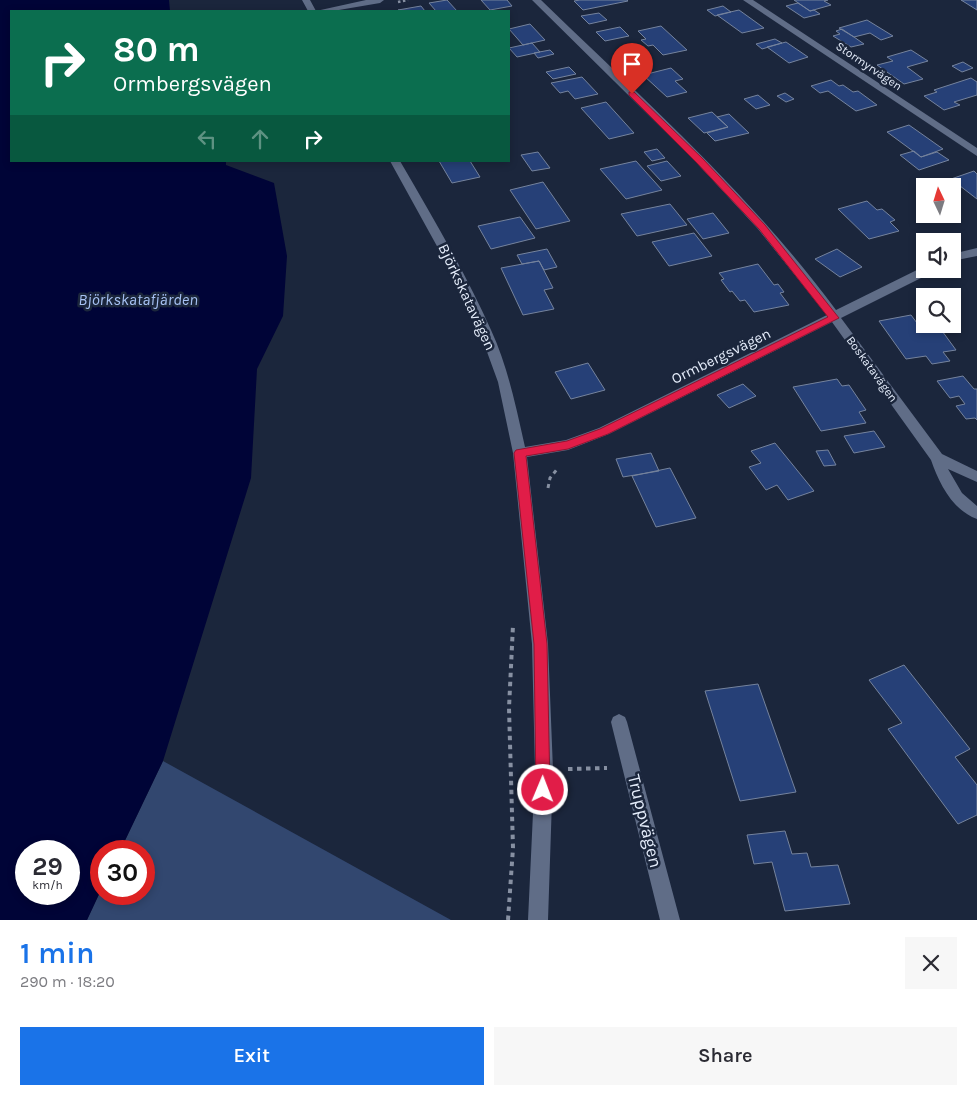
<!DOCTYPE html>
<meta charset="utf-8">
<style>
:root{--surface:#fff;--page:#f7f7f7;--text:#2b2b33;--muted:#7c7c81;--accent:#1a73e8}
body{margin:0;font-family:Karla,sans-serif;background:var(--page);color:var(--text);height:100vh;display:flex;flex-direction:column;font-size:19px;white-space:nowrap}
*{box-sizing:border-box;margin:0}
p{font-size:16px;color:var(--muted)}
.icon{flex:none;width:28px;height:28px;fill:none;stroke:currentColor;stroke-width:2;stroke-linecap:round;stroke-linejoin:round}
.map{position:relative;height:920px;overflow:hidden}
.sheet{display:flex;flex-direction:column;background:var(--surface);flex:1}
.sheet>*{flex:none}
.hud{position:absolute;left:10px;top:10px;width:500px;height:152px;border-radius:0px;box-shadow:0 2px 8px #0003;background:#0b6e4f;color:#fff;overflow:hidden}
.needle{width:32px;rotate:356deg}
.fabs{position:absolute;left:916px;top:178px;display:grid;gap:10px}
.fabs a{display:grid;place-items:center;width:45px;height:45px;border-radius:0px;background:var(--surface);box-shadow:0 2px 8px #0003;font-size:25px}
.speed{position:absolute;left:15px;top:840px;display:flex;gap:10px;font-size:25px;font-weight:700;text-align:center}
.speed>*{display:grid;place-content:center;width:65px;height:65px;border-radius:50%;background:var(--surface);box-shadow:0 2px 8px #0003;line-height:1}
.speed small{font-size:12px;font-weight:400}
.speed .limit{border:8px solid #d22;background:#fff;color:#111}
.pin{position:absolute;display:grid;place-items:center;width:42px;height:42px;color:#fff;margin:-51px -21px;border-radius:50% 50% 50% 0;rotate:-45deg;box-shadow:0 0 5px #0007}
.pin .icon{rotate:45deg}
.me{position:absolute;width:55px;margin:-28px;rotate:1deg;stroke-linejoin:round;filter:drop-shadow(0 0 4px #0008)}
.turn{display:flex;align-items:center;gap:18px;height:105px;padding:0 20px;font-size:22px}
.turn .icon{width:65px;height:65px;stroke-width:2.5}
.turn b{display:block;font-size:35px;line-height:42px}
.lanes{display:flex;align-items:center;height:48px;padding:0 20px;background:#0003;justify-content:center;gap:25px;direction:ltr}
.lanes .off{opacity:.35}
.round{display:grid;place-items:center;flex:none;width:52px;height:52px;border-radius:0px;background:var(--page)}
.overview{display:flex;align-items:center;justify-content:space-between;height:85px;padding:0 20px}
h1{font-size:30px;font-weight:600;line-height:38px;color:var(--accent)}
.cta{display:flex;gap:10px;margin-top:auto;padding:10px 20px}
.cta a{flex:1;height:58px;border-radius:0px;background:var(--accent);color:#fff;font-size:20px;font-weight:600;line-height:58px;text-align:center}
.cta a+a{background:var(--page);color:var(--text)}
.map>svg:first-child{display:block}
.green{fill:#32476f}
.water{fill:#000437;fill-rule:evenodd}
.building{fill:#264077;stroke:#75839d}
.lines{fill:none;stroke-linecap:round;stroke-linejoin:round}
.path-far2{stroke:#8790a2;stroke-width:2.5;stroke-dasharray:2.5 2.5;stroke-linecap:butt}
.path-far1{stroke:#8790a2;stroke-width:3;stroke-dasharray:4 4;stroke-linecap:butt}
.path{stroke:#8790a2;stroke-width:4;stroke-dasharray:4.5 4.5;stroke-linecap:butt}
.minor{fill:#606d87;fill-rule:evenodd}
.route{fill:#e11d48;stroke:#92132f}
.labels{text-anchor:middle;stroke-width:5;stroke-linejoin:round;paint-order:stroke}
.far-street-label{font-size:12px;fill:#e5edfb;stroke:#1b263c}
.street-label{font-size:15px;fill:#e5edfb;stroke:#1b263c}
.water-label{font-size:16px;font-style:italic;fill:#a6c1f3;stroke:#1b263c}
.near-street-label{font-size:18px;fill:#e5edfb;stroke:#1b263c}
</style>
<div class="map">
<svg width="977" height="920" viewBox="0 0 977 920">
<rect width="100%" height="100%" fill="#1b263c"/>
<path class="green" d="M163 761 451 920H87L101 890V894H144V851H120Z"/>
<path class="water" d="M0 0H169L170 11H11V161H226V165L274 183 287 256 283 316 257 369 251 478 163 761 120 851H101V890L87 920H0ZM26 851H69V894H26Z"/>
<path class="building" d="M447 0 457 11H436L429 3Z
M481 0H507L512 6 490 10Z
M580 0H627L628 1 583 10 574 1Z
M794 0H828L824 1 831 5 810 11Z
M961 0H977V10Z
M798 3 810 11 814 10 820 14 804 18 786 6Z
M421 6 425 11 398 10Z
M723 6 731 12 715 16 707 10Z
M739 10 764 28 742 33 717 15Z
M599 13 607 20 589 24 581 16Z
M867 20 893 36 881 40 870 33 854 37 839 28Z
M530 24 545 40 523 45 509 29Z
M661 26 687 50 663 55 653 45 648 46 641 40 646 39 638 31Z
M620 27 629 36 605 41 596 32Z
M842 29 854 37 864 44 851 47 833 36 840 34 836 31Z
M775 39 782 43 762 49 756 44Z
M786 42 808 57 789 63 767 47Z
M532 43 540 52 517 57 509 48Z
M550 50 554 54 538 58 534 53Z
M911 50 928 61 907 67 923 79 904 84 877 65 893 61 887 57Z
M963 62 973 68 962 72 952 66Z
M569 67 576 74 553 79 546 72Z
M671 68 683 79 675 81 687 92 667 97 643 75Z
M582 77 598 94 575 99 568 91 560 93 551 83Z
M971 78 977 82V95L954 102 960 105 944 110 924 96 937 92 934 90Z
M831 80 839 86 843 85 853 92 858 91 877 105 856 111 828 91 820 93 811 86Z
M785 93 794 99 786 102 777 96Z
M758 95 770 105 756 109 744 99Z
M606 102 634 133 609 139 581 108Z
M712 112 728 127 704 133 688 118Z
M729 114 749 133 715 141 707 133 728 127 717 117Z
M909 125 943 149 921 157 887 132Z
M657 149 665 158 652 161 644 152Z
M914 151 921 157 937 152 949 160 919 170 900 155Z
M538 152 550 168 532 171 521 155Z
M439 161H470L480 177 452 183Z
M636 161 662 190 626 199 600 169Z
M667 161 681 176 661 181 647 166Z
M974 171 977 174V199L951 179Z
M543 182 570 221 536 229 510 190Z
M867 201 877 210 882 209 895 220 890 222 899 231 869 239 838 209Z
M670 204 687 225 637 236 621 214Z
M713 213 729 233 703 239 687 219Z
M520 217 535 238 491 249 478 226Z
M694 233 712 256 669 266 652 242Z
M547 249 557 267 544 270 539 261 522 264 517 255Z
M837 249 862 267 840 277 815 259Z
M539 261 553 288 544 290 554 309 523 315 501 268Z
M758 264 774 285 778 284 784 292 780 293 789 305 754 312 745 300 740 301 732 291 730 292 721 280 724 279 719 273Z
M911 315 920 327 937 324 956 350 943 352 950 361 932 364 926 356 906 359 879 321Z
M588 363 605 390 571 399 555 372Z
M963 376 974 389H977V420L975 418 966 419 956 406 965 404 959 396 950 398 937 381Z
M837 379 842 386 849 385 866 410 859 412 866 423 821 431 793 387Z
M743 384 756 396 729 408 717 395Z
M874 431 885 447 854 453 844 436Z
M775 443 814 491 788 500 777 485 766 490 749 467 761 463 751 451Z
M828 450 836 465 824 466 816 451Z
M651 453 659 471 623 477 616 459Z
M670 468 696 518 656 527 632 476Z
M904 665 970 749 955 757 977 785V815L958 824 888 729 902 723 869 680Z
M758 684 796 792 740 801 705 691Z
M785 831 792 854 807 853 811 867 838 865 850 904 785 911 772 862 754 864 747 835Z"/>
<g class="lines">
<path class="path-far2" d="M398 2 408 0"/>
<path class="path-far1" d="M548 488 550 478 558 468"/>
<path class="path" d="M568 769 607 768
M508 920 513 848 509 708 513 625"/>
<path class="minor" d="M302 0H310L316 11 366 0H384L380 3 333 11H308Z
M532 0H541C643 99 751 195 836 310L925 266V269H935L933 272 841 318 942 454 977 471V482L948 469 962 493 977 506V519C952 510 939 483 931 460L832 322 609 434 568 450 527 457 548 644 553 770 548 920H528L535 770 532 644 513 453 498 382 479 330 438 248 390 161H400C432 216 465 272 491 330 508 367 516 407 525 447L566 440 599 428 827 315 758 229 696 162Z
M743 0H753L977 148V156Z
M977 248V256L952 261V254Z
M619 714 625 717 627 722 680 920H660L611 722 613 717Z"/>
</g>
<path class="route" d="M629 92H634L703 159 765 225 839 318 608 434 568 449 526 456 547 644 550 790 548 794 543 796 538 794 536 790 534 644 514 453 516 450 567 441 600 429 828 317 759 229 696 162 629 95Z"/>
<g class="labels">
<g class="far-street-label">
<text transform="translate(869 66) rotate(34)" y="4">Stormyrvägen</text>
<text transform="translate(872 369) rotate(54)" y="4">Boskatavägen</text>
</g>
<g class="street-label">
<text transform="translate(467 297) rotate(65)" y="5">Björkskatavägen</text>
<text transform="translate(721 356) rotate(-26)" y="5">Ormbergsvägen</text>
</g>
<g class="water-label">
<text x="138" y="305">Björkskatafjärden</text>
</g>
<g class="near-street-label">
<text transform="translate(645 821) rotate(76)" y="6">Truppvägen</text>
</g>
</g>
</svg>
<div class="fabs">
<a><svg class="needle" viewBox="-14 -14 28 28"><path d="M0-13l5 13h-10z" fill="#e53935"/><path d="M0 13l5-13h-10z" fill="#7c7c81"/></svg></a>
<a><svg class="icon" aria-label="sound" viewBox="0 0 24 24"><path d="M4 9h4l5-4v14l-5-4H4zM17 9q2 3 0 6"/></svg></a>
<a><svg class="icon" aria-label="search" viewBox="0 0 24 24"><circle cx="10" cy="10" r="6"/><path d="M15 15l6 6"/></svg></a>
</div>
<div class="speed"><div>29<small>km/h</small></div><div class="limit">30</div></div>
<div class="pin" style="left:632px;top:94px;background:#d93025"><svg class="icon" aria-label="arrive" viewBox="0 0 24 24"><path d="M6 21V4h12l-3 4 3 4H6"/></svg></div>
<svg class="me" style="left:543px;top:790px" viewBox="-20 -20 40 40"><circle r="17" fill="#e11d48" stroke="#fff" stroke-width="3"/><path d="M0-11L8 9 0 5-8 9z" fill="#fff"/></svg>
<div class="hud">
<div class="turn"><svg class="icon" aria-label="right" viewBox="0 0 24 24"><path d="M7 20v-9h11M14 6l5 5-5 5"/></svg><div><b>80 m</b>Ormbergsvägen</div></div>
<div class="lanes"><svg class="icon off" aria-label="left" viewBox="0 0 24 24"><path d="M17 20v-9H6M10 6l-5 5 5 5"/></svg><svg class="icon off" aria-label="ahead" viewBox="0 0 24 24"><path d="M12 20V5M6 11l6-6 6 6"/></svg><svg class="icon" aria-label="right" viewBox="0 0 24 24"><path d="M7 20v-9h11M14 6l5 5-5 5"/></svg></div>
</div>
</div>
<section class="sheet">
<div class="overview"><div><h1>1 min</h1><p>290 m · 18:20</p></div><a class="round"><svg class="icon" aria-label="close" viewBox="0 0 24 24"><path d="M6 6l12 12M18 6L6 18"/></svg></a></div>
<div class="cta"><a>Exit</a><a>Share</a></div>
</section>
